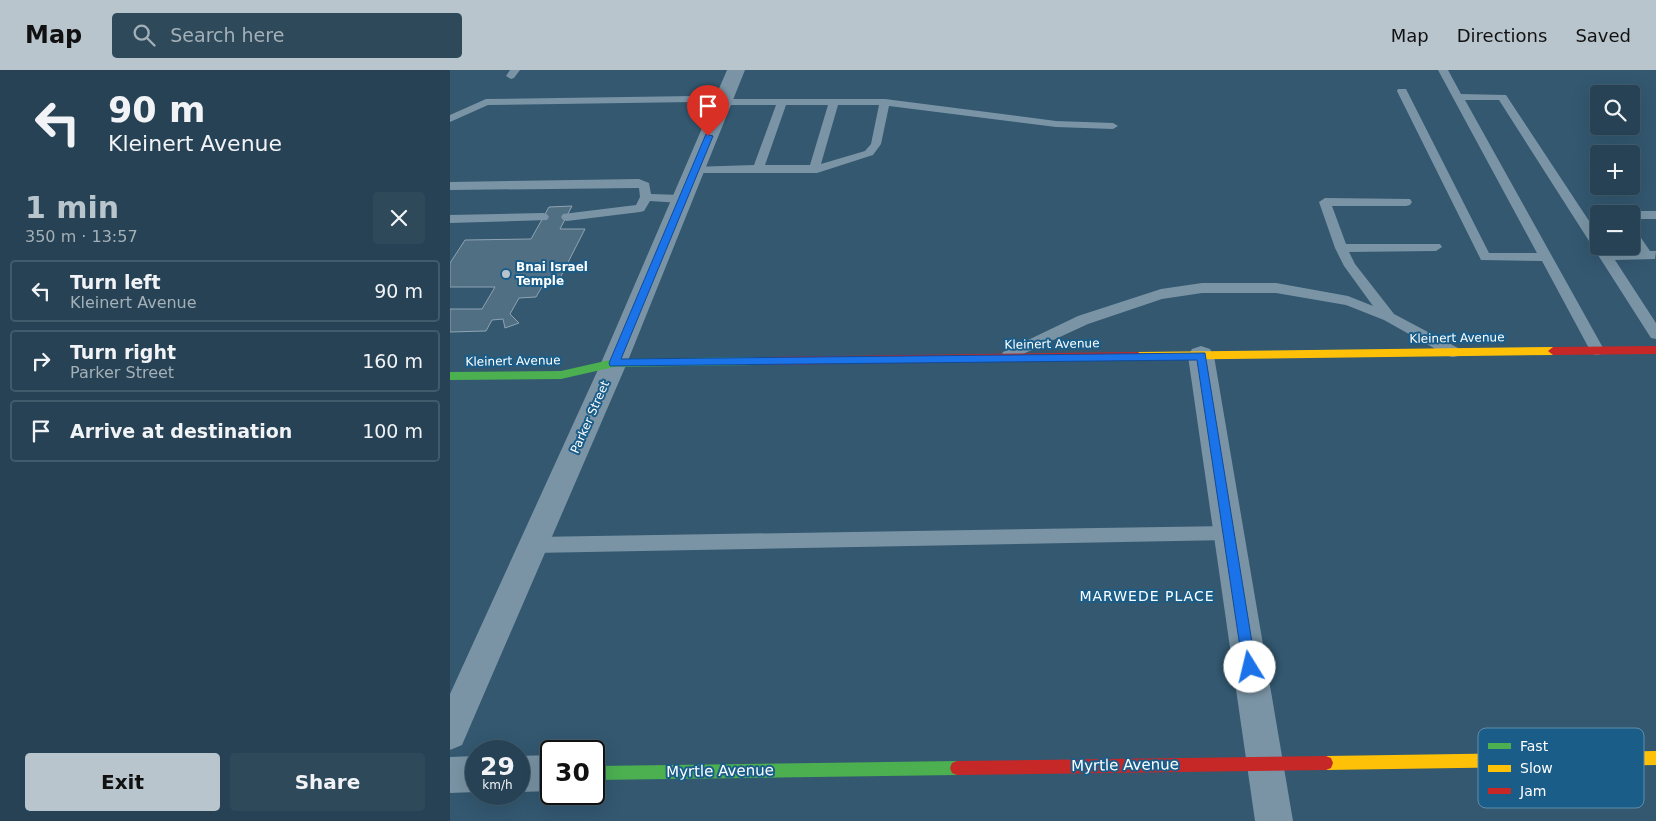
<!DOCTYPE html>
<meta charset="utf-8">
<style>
:root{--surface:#264254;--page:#2e495a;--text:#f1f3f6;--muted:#a4b0b8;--line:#425b6b;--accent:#b8c5cd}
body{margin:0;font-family:"DejaVu Sans",sans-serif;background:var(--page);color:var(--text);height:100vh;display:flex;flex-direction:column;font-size:19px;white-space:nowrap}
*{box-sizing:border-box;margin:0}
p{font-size:16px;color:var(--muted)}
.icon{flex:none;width:28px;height:28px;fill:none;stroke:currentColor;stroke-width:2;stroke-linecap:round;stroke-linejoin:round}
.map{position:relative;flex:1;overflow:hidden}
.side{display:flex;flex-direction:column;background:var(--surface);width:450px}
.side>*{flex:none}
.top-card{background:#264254;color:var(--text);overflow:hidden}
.controls{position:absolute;left:1140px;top:15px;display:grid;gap:10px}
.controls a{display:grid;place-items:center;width:50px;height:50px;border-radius:5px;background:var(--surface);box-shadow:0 5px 20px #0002,0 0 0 1px var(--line);font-size:25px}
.speed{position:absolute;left:15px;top:670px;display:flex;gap:10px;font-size:25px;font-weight:700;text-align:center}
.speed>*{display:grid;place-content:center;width:65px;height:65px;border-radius:50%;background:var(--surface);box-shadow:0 5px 20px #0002,0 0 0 1px var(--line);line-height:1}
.speed small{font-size:12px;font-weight:400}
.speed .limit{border:2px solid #111;border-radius:8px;background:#fff;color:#111}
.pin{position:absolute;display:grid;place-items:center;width:42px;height:42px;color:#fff;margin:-51px -21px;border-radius:50% 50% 50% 0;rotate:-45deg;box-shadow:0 0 5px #0007}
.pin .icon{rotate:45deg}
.me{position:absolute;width:55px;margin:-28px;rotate:351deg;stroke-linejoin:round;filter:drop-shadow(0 0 4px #0008)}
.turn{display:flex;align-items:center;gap:18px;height:105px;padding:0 25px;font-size:22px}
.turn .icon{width:65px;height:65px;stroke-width:2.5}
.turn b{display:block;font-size:35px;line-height:42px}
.round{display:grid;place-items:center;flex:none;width:52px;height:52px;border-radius:5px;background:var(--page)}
.headline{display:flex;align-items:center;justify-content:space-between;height:85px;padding:0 25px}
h1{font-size:30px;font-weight:700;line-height:38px;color:var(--accent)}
.button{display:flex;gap:10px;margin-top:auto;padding:10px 25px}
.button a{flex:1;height:58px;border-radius:5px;background:var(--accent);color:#111;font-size:20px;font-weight:700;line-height:58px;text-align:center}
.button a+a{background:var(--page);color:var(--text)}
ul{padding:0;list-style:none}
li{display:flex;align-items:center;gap:15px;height:62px;margin:0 10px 8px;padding:0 15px;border:2px solid var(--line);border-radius:5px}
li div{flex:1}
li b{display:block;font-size:19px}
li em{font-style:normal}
header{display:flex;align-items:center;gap:30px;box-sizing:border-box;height:70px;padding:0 25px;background:var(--accent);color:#111}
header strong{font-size:24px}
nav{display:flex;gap:28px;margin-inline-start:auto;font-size:18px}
.search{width:350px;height:45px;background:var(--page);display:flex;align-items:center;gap:12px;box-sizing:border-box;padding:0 18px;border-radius:5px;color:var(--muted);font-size:19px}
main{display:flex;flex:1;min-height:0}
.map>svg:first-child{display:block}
.building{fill:#516f82;stroke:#8ea4b3}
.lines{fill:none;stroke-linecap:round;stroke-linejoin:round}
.lane{fill:#7a94a5;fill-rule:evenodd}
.street{fill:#7a94a5;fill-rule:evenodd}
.fast{fill:#4caf50;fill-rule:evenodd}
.slow{fill:#ffc107;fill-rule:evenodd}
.jam{fill:#c62828;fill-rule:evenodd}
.route{fill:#1a73e8;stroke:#114b97}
.poi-dot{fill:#b8c5cd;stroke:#1a5d89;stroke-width:2}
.labels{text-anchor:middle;stroke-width:4;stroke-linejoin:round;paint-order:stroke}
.poi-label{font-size:12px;font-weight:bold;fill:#fff;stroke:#1a5d89;text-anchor:start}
.street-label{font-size:12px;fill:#fff;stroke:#1a5d89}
.neighbourhood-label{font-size:14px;letter-spacing:1px;fill:#fff;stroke:#1a5d89}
.near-street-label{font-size:15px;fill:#fff;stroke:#1a5d89}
.key{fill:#1a5d89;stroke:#5f8eac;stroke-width:1}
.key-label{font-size:14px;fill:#fff}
</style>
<header>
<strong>Map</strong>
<div class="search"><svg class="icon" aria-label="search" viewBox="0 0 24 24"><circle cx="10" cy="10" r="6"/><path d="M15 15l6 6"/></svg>Search here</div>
<nav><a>Map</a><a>Directions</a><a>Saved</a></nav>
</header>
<main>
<section class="side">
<div class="top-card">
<div class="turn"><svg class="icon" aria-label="left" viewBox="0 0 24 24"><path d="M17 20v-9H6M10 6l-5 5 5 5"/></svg><div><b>90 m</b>Kleinert Avenue</div></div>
</div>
<div class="headline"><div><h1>1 min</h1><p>350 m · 13:57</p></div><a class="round"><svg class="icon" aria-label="close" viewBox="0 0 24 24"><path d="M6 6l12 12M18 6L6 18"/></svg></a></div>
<ul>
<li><svg class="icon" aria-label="left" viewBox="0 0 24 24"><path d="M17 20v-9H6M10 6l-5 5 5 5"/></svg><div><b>Turn left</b><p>Kleinert Avenue</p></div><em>90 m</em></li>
<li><svg class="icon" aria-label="right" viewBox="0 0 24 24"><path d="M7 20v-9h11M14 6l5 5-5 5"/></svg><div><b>Turn right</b><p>Parker Street</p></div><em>160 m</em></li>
<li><svg class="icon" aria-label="arrive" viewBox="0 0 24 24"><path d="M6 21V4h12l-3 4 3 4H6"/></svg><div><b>Arrive at destination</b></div><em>100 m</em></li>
</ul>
<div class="button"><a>Exit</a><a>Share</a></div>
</section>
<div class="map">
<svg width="1206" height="751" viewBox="0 0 1206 751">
<rect width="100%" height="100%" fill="#335870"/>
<path class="building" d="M122 136 110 159H135L107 214 93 215 86 227 69 228 60 244 69 253 55 258 53 249 42 250 36 261 0 262V239H32L45 217H0V193L15 170 81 169 99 137Z"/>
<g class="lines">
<path class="lane" d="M60 0H70L64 8 61 9 56 6Z
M988 0H998L1011 24 1056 25 1149 166V176H1155L1159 182 1188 181 1181 171V158L1185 159 1200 181H1206L1205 189 1165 190 1206 253V269L1201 268 1049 30H1015L1152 276 1154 280 1152 284 1147 285 1142 284 1092 191 1031 190 947 21 948 19H956L957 21 1039 183H1087Z
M244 26 272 29H435L606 51 663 53 668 56 663 59 606 57 439 36 431 74 423 85 367 103H245L241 101 239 99 241 97 304 95 326 35H272L244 32 38 35 0 52V45L36 29ZM336 35H378L360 95H315ZM388 35H429L421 74 415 81 371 94Z
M189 109 199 113 201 124 231 125 237 129 231 133 200 131 194 141 190 142 117 151 113 150 111 147 113 144 186 135 190 127 189 118 0 120V112Z
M875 128 960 129 962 132 960 135 956 136H882L896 174H990L992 177 986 181 899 182 905 194 944 244 1008 278 1010 282 1008 286 1003 287 998 286 934 250 896 235 826 223H752L712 229 638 254 558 291 553 290 551 286 553 282 628 246 711 219 752 213H826L898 226 923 236 894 196 885 178 869 132Z
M1181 141H1206V149H1181V144H1176Z
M93 143 97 144 99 147 97 150 0 153V145Z
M779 456 785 458 787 463 785 468 779 470 83 483 77 480 75 475 77 470 83 467Z"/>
<path class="street" d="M277 0H295L177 293 12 675 0 680V624L151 293Z
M751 276 760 279 764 286 843 751H805L738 286 742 279Z
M101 685V721L69 722V686Z
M26 686V722L0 723V687Z"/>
<path class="fast" d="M308 287 313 291 308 295 164 297 111 309 0 310V302L111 301 164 289Z
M507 691 512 693 514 698 512 703 507 705 144 710V696Z"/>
<path class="slow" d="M1103 277 1108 281 1103 285 688 290 683 286 688 282Z
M1206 681V695L876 700 871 698 869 693 871 688 876 686Z"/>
<path class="jam" d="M1206 276V284L1103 285 1098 281 1103 277Z
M688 282 693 286 688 290 308 295 303 291 308 287Z
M876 686 881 688 883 693 881 698 876 700 507 705 502 703 500 698 502 693 507 691Z"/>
</g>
<path class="route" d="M256 64 263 66 171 289 755 283 806 597 804 602 800 604 795 602 793 597 747 290 160 296 159 293Z"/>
<circle class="poi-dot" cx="56" cy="204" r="5"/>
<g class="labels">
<g class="poi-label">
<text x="66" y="201">Bnai Israel<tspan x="66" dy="14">Temple</tspan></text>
</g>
<g class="street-label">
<text transform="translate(1007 268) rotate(-1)" y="4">Kleinert Avenue</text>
<text transform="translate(602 274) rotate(-1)" y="4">Kleinert Avenue</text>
<text transform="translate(63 291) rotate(-1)" y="4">Kleinert Avenue</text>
<text transform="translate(140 347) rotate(-66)" y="4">Parker Street</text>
</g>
<g class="neighbourhood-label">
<text x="697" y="531">MARWEDE PLACE</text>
</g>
<g class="near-street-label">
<text transform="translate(675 695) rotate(-1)" y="5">Myrtle Avenue</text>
<text transform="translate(270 701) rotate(-1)" y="5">Myrtle Avenue</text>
</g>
</g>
<rect x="1028" y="658" width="166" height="80" rx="8" class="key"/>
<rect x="1038" y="673" width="23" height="6" fill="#4caf50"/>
<rect x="1038" y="695" width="23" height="7" fill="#ffc107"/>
<rect x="1038" y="718" width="23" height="6" fill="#c62828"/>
<g class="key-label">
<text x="1070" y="681">Fast</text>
<text x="1070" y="703">Slow</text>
<text x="1070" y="726">Jam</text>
</g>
</svg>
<div class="controls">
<a><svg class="icon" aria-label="search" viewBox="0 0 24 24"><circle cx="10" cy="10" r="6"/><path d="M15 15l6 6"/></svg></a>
<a>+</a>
<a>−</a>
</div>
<div class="speed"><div>29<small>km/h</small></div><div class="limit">30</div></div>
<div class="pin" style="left:258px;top:66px;background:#d93025"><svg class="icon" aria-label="arrive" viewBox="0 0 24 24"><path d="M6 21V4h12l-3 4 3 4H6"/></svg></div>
<svg class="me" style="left:800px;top:597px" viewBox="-20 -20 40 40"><circle r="19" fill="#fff"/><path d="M0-13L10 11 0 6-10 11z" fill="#1a73e8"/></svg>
</div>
</main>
